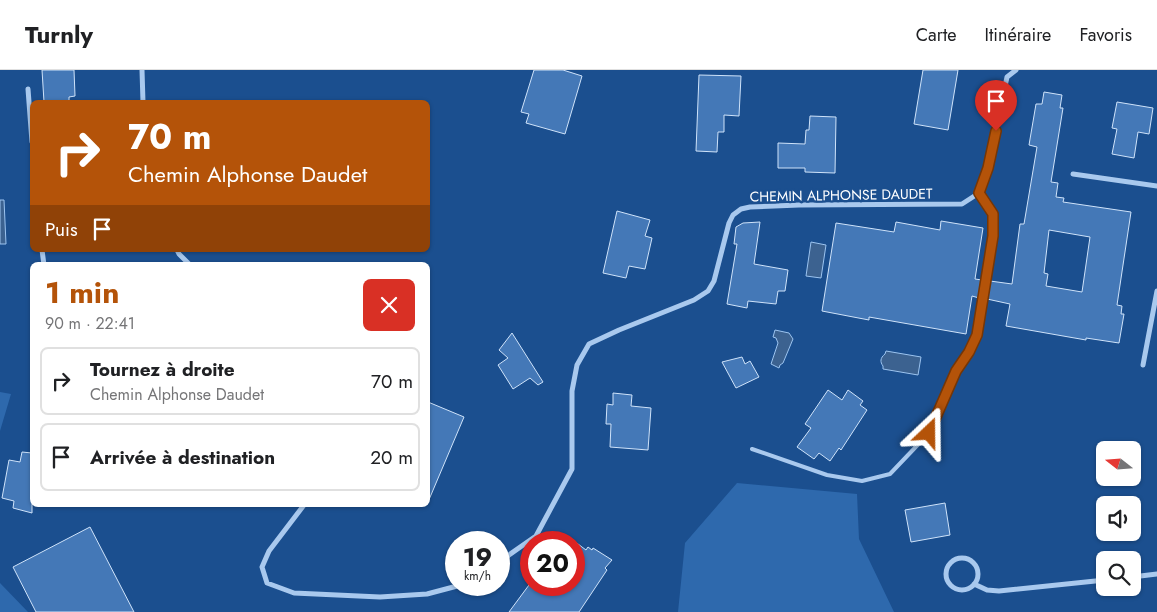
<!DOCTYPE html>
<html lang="fr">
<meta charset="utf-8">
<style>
:root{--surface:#fff;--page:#f2f2f2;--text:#202124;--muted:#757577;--line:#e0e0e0;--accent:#b45309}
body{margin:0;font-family:Jost,sans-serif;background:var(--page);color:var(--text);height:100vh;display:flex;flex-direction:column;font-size:19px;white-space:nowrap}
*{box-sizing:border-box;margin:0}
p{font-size:16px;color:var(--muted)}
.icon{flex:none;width:28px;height:28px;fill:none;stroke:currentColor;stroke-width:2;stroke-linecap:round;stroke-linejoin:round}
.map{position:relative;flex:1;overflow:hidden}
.side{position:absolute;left:30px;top:192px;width:400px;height:245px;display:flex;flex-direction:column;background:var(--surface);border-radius:8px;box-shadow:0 1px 4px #0004}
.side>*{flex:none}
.hud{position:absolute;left:30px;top:30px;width:400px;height:152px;border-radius:8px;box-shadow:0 1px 4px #0004;background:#b45309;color:#fff;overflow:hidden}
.needle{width:32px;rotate:287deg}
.tools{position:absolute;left:1096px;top:371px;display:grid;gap:10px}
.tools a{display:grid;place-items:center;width:45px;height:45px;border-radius:8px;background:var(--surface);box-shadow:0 1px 4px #0004;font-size:25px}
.speed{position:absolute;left:445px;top:461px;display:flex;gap:10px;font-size:25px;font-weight:700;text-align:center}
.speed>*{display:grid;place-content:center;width:65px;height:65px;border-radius:50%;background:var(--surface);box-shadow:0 1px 4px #0004;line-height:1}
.speed small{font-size:12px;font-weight:400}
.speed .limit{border:8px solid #d22;background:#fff;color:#111}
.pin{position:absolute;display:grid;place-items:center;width:42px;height:42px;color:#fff;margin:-51px -21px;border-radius:50% 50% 50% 0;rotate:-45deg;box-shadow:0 0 5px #0007}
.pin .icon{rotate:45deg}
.me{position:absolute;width:55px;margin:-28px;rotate:23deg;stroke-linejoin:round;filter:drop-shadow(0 0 4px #0008)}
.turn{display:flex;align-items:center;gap:18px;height:105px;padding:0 15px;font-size:22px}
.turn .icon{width:65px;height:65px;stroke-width:2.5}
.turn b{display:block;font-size:35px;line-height:42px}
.then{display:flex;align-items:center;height:48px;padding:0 15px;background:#0003;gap:10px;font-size:19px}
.round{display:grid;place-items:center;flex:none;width:52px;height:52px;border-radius:8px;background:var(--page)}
.summary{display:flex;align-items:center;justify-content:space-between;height:85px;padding:0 15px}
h1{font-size:30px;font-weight:700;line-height:38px;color:var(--accent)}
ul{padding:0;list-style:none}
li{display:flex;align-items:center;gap:15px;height:68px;margin:0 10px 8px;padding:0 5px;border:2px solid var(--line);border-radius:8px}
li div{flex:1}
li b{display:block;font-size:19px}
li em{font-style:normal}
header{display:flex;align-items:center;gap:30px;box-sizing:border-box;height:70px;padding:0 25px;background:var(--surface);border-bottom:1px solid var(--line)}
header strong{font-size:24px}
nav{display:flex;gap:28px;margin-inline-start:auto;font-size:18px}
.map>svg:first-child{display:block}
.green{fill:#2e69ad}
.water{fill:#3c6290;stroke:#9cc4f0}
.building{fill:#4478b7;stroke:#cfe3fa;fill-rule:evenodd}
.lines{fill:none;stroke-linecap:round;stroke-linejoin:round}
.service{stroke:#a9c9ee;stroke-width:4}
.minor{stroke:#a9c9ee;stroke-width:5}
.route-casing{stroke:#753606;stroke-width:12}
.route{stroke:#b45309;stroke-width:9}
.labels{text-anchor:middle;stroke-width:4.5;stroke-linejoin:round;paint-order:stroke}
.street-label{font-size:14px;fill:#fff;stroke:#1b4f8f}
</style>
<header>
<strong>Turnly</strong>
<nav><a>Carte</a><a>Itinéraire</a><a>Favoris</a></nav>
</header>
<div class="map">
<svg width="1157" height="542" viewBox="0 0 1157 542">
<rect width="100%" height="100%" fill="#1b4f8f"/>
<path class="green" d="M0 322 11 324 0 361Z
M737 413 857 424 859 469 894 542H678L685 473Z
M0 513 28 542H0Z"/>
<path class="water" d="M0 130H4L6 174H0Z
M811 172 826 175 821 208 806 206Z
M775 260 789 263 793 269 783 293 780 295 779 298 771 294 778 273 776 268 773 267Z
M886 281 921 287 918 305 883 299V296C880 292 880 288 885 284Z"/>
<path class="building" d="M42 0H74L75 26 69 27V32H44Z
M534 0H563L582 6 565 64 526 53 529 44 521 42Z
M923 0H958L948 60 914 54Z
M699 5 741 6 739 46 724 45V62H718L717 82 696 81Z
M1044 22 1062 25 1060 38H1063L1051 112 1058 113 1056 127 1064 128 1063 132 1131 142 1117 235 1122 236 1121 244H1124L1119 273 1086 268V270L1006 256 1010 234 987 229 990 211 1012 214 1020 154H1024L1037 77 1029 75 1036 34H1042ZM1049 160 1090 167 1082 222 1046 216 1048 204 1044 203Z
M1117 32 1153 38 1149 64 1138 62 1134 88 1112 84 1117 59 1112 58Z
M810 46 836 47 835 103 805 102V98H778V73L805 74 806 60H809Z
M617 141 650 150 645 166 652 168 645 199 629 196 626 208 603 203Z
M941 151 983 158 975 209 982 210 979 228 972 226 966 264 869 247V250L822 241 836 153 894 162 896 152 940 160Z
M760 152 754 194 788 200 785 221H778L776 234 748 231 747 238 727 234 737 174H734L736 157 743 153Z
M512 263 543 312 538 315 530 308 513 319 498 295 508 288 499 280Z
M742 287 745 294 750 291 759 307 736 318 722 292Z
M828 320 842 330 848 320 863 331 860 335 867 340 841 380 839 378 830 391 819 383 814 389 797 377 811 358 805 354Z
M613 323 632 325 631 336 651 338 648 380 610 377 611 354H606L607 334 613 335Z
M428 332 464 347 428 432Z
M22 382 32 383V443L13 438 14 431 2 428 9 390 20 392Z
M945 433 950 465 911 472 905 440Z
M90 457 134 542H36L13 497Z
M574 471 586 480 588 477 592 480 593 478 612 490 605 498 607 500 579 542H509L529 515H574Z"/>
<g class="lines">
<path class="service" d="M752 379 827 405 862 411 890 404 929 363 956 301 969 282 977 265 993 166V144L979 123"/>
<path class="minor" d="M142 0 143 32
M28 19 32 72
M1073 104 1157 116
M42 180 44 195
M177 180 179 184 190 195
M1143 295 1157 221
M304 435 269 481 262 497 267 513 294 523 380 527 427 524 461 515
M946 504a16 16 0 1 1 32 0a16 16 0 1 1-32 0Z
M499 492 536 466 572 399V321L577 295 589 274 619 260 694 230 708 221 714 211 729 153 733 145 741 139 750 137 799 135 962 134 979 123 988 97 1007 7 1016 0
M1132 507 1157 504
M974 514 987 520 999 521 1105 510"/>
</g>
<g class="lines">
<g class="route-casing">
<path id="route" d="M929 363 956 301 969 282 977 265 993 166V144L979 123 988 98 996 61"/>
</g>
<use href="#route" class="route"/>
</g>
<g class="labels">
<g class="street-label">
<text transform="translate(841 125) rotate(-1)" y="5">CHEMIN ALPHONSE DAUDET</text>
</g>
</g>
</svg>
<div class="tools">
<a><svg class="needle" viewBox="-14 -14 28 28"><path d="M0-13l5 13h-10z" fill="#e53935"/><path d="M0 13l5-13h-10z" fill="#757577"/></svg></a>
<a><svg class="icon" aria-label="sound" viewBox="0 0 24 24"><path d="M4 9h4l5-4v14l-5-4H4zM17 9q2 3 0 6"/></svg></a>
<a><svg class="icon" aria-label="search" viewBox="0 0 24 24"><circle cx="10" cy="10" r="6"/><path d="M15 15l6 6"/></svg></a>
</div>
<div class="speed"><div>19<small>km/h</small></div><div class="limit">20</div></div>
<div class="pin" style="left:996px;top:61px;background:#d93025"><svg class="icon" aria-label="arrive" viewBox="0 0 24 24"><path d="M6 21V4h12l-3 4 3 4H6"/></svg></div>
<svg class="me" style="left:929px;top:363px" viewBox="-20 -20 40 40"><path d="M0-17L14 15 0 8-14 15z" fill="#b45309" stroke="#fff" stroke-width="4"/></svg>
<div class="hud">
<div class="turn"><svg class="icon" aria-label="right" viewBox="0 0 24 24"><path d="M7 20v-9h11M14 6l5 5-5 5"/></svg><div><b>70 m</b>Chemin Alphonse Daudet</div></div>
<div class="then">Puis<svg class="icon" aria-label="arrive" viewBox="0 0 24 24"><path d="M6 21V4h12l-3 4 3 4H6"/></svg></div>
</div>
<section class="side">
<div class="summary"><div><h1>1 min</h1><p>90 m · 22:41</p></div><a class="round" style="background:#d93025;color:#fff"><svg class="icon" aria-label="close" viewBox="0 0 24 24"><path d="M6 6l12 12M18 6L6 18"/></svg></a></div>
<ul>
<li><svg class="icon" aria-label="right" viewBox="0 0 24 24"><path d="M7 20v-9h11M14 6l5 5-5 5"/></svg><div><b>Tournez à droite</b><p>Chemin Alphonse Daudet</p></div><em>70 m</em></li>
<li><svg class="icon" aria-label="arrive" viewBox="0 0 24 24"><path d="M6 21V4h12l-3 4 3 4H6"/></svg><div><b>Arrivée à destination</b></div><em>20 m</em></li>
</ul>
</section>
</div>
